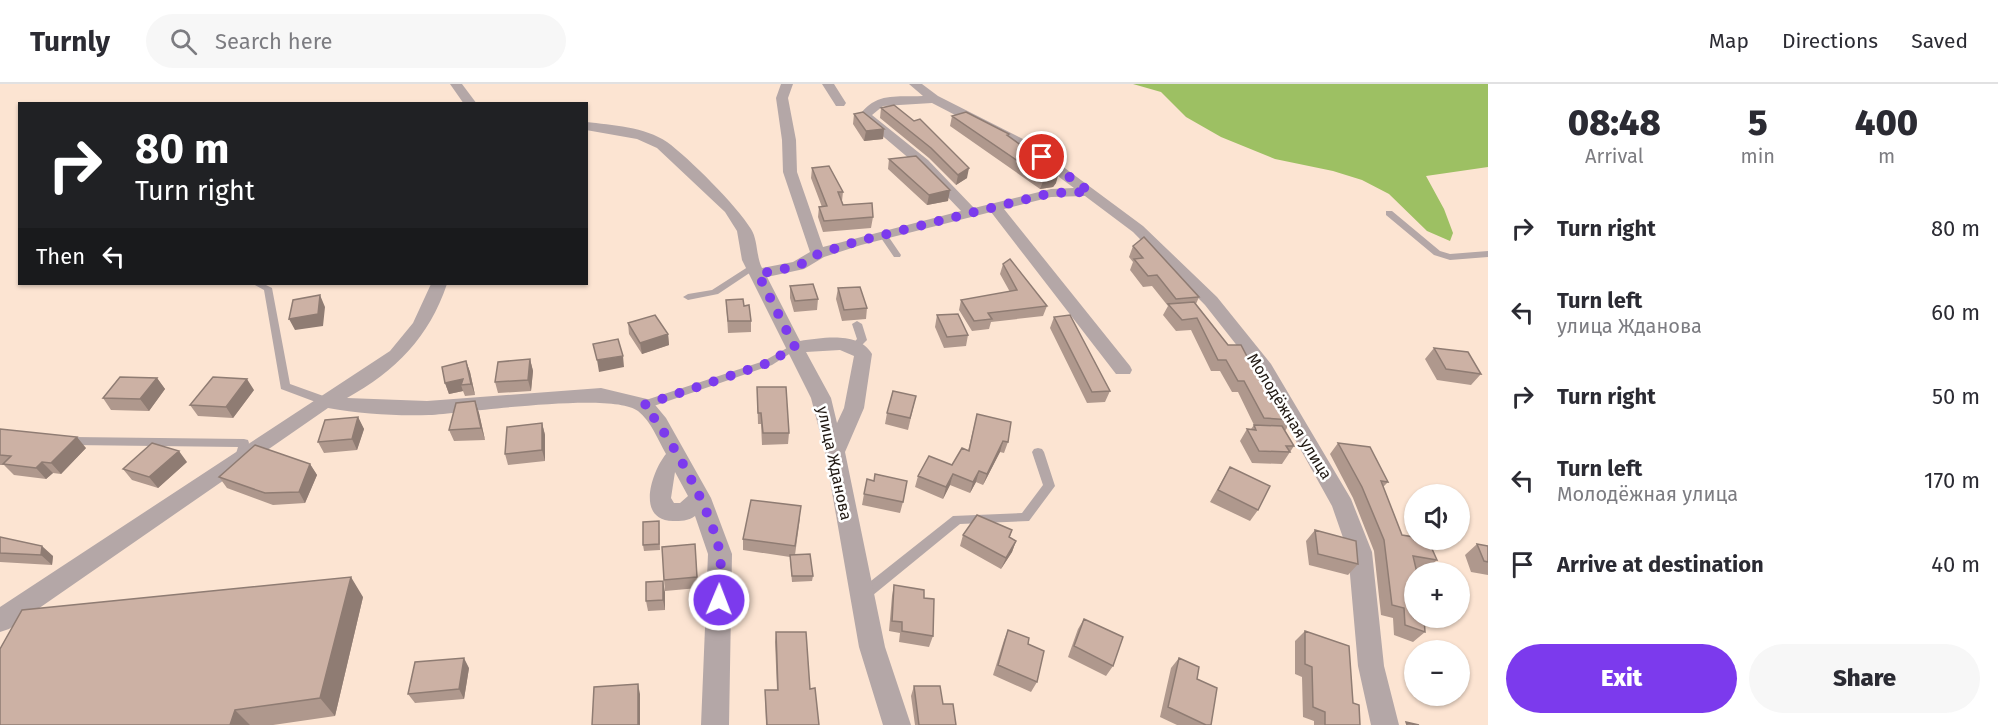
<!DOCTYPE html>
<meta charset="utf-8">
<style>
:root{--surface:#fff;--page:#f7f7f7;--text:#2b2b33;--muted:#7c7c81;--line:#e1e1e2;--accent:#7c3aed}
body{margin:0;font-family:"Fira Sans",sans-serif;background:var(--page);color:var(--text);height:100vh;display:flex;flex-direction:column;font-size:22px;white-space:nowrap}
*{box-sizing:border-box;margin:0}
p{font-size:20px;color:var(--muted)}
.icon{flex:none;width:33px;height:33px;fill:none;stroke:currentColor;stroke-width:2;stroke-linecap:round;stroke-linejoin:round}
.map{position:relative;flex:1;overflow:hidden}
.sheet{display:flex;flex-direction:column;background:var(--surface);width:510px}
.sheet>*{flex:none}
.guide{position:absolute;left:18px;top:18px;width:570px;height:183px;border-radius:0px;box-shadow:0 2px 4px #0004;background:#202124;color:#fff;overflow:hidden}
.fabs{position:absolute;left:1404px;top:400px;display:grid;gap:12px}
.fabs a{display:grid;place-items:center;width:66px;height:66px;border-radius:50%;background:var(--surface);box-shadow:0 2px 4px #0004;font-size:30px}
.pin{position:absolute;display:grid;place-items:center;width:51px;height:51px;color:#fff;margin:-26px;border:3px solid #fff;border-radius:50%;box-shadow:0 2px 6px #0007}
.me{position:absolute;width:66px;margin:-33px;rotate:1deg;stroke-linejoin:round;filter:drop-shadow(0 0 4px #0008)}
.turn{display:flex;align-items:center;gap:21px;height:126px;padding:0 18px;font-size:27px}
.turn .icon{width:78px;height:78px;stroke-width:2.5}
.turn b{display:block;font-size:42px;line-height:51px}
.then{display:flex;align-items:center;height:57px;padding:0 18px;background:#0003;gap:12px;font-size:22px}
.eta{display:flex;justify-content:space-evenly;align-items:center;height:102px;text-align:center}
.eta b{font-size:36px;font-weight:800;line-height:42px}
.cta{display:flex;gap:12px;margin-top:auto;padding:12px 18px}
.cta a{flex:1;height:69px;border-radius:36px;background:var(--accent);color:#fff;font-size:24px;font-weight:800;line-height:69px;text-align:center}
.cta a+a{background:var(--page);color:var(--text)}
ul{padding:0;list-style:none}
li{display:flex;align-items:center;gap:18px;height:84px;padding:0 18px}
li div{flex:1}
li b{display:block;font-size:22px}
li em{font-style:normal}
header{display:flex;align-items:center;gap:36px;box-sizing:border-box;height:84px;padding:0 30px;background:var(--surface);border-bottom:2px solid var(--line)}
header strong{font-size:28px}
nav{display:flex;gap:33px;margin-inline-start:auto;font-size:21px}
.search{width:420px;height:54px;background:var(--page);display:flex;align-items:center;gap:15px;box-sizing:border-box;padding:0 21px;border-radius:33px;color:var(--muted);font-size:22px}
main{display:flex;flex:1;min-height:0}
.map>svg:first-child{display:block}
.forest{fill:#9dc063}
.lines{fill:none;stroke-linecap:round;stroke-linejoin:round}
.lane{fill:#b4a7a7;fill-rule:evenodd}
.street{fill:#b4a7a7;fill-rule:evenodd}
.wall{fill:#af988d}
.shaded-wall{fill:#8f7c73}
.building{fill:#ccb1a4;stroke:#8f7c73;stroke-width:1.5}
.route{stroke:#7c3aed;stroke-width:10;stroke-dasharray:0 18}
.labels{text-anchor:middle;stroke-width:5;stroke-linejoin:round;paint-order:stroke}
.street-label{font-size:16px;fill:#211913;stroke:#fff}
</style>
<header>
<strong>Turnly</strong>
<div class="search"><svg class="icon" aria-label="search" viewBox="0 0 24 24"><circle cx="10" cy="10" r="6"/><path d="M15 15l6 6"/></svg>Search here</div>
<nav><a>Map</a><a>Directions</a><a>Saved</a></nav>
</header>
<main>
<div class="map">
<svg width="1488" height="641" viewBox="0 0 1488 641">
<rect width="100%" height="100%" fill="#fce4d2"/>
<path class="forest" d="M1133 0H1488V83L1426 92 1444 125 1453 149 1450 157 1427 147 1389 110 1362 96 1333 87 1275 75 1221 53 1186 33 1161 8Z"/>
<g class="lines">
<path class="lane" d="M1386 127H1392L1440 167 1450 170 1488 167V173L1450 176 1434 171 1386 131Z
M880 149H886L901 171 900 173H894L879 151Z
M754 179 757 180V184L718 210 688 216 683 213 688 210 712 206Z
M253 200H264L272 204 290 300 329 314 330 317 329 320H321L281 305 264 206Z
M857 237 862 240 867 256 859 264 856 265 851 262 857 255 852 240Z
M794 260 797 261 799 263 797 265 772 281 648 324 644 325 639 321 640 318 764 277Z
M73 353 244 355 248 356 249 359 245 376H237L235 373 238 363 73 361 69 360 68 357 69 354Z
M1038 364 1042 365 1044 368 1055 402 1029 437 960 440 867 516 862 518 857 516 856 512 857 508 953 432 1022 429 1043 401 1032 368 1034 365Z"/>
<path class="street" d="M450 0H462L477 20H464Z
M781 0H793L788 14 796 56 797 88 823 163 961 127 918 82 859 32C875 8 896 13 923 12L909 0H922L938 12 1031 59 1143 142 1217 213 1271 280 1351 415 1372 468 1384 582 1399 641H1371L1358 582 1348 468 1332 422 1257 287 1205 221 1133 148 1085 112 1051 113 1004 125 1130 282 1132 286 1130 290H1116L991 128 861 161 824 173 804 185 767 193 800 257C823 254 858 247 872 270L864 324 845 368 885 563 911 641H883L859 563 825 368 811 314 742 176 737 147 725 128 657 64 637 55 586 46V38C612 41 645 43 667 58 689 74 737 122 751 145 758 156 756 172 762 184L793 178 810 168 783 88 782 56 776 14ZM932 19 1021 65 1074 104 1051 105 974 124 928 76 872 31 883 22ZM840 266 854 272 844 324 837 339 831 314 806 268Z
M822 0H834L846 19 844 22H836Z
M431 200H447C429 253 396 287 347 314L427 317 601 304 651 316 666 334 711 414 732 470 729 641H701L708 470 695 432C688 437 681 437 673 437 635 436 652 387 666 370 658 356 651 337 638 327 612 307 468 329 429 331 395 332 361 330 328 324L9 545 0 548V523L390 267 413 239ZM675 388 688 412 680 419H674L671 414Z"/>
</g>
<path class="wall" d="M894 21 967 94 956 101 929 74 880 34 881 24Z
M854 30 884 45 883 55 864 57 853 40Z
M952 32 1009 52 1056 99 1053 103 1040 105 950 42Z
M889 75 948 117 927 121 888 85Z
M812 84 843 108 842 117 843 121 873 133 871 144 823 148 818 133 819 123H822L811 94Z
M1133 162 1199 213 1196 220 1228 261 1251 280 1292 336 1285 347 1294 362 1282 380 1252 379 1240 357 1247 345H1251L1254 341 1238 308H1232L1220 287H1211L1191 246 1176 247 1163 231 1168 222 1152 202 1143 203 1130 186 1133 178 1129 173Z
M1003 180 1047 222 1043 232 991 238 989 245 972 247 959 226 961 216 1010 208 1000 190Z
M790 202 818 215 817 226 794 228 790 214Z
M838 204 867 224 866 235 842 237 836 215Z
M726 216 744 222 751 237V248L728 249Z
M937 231 968 251 966 262 944 264 935 243Z
M1054 233 1110 307 1105 318 1087 319 1050 244Z
M628 239 668 250 669 261 642 270 629 250Z
M1434 264 1481 290 1471 301 1437 296 1425 275Z
M530 275 533 287 531 307 498 309 495 298Z
M466 277 470 288 475 311 465 312 463 307 449 310 445 299Z
M157 294 165 305 149 327 111 326 103 314Z
M757 303 789 349 788 360 762 361 761 340H758Z
M254 306 233 334 198 332 190 321Z
M916 312 908 346 885 340 887 329Z
M475 317 479 329 485 356 454 357 449 346Z
M977 330 1008 358 1004 369 1000 368 983 401 976 398 970 409 950 401 943 415 915 403 918 392 952 381 968 367Z
M358 333 364 345 357 366 324 369 318 358Z
M542 339 545 351V377L508 381 505 370Z
M0 345 86 364 61 390 53 389 46 395 14 391 4 381H0Z
M1338 359 1388 398 1383 403 1402 451 1437 476 1425 487 1416 485 1414 534H1424V535L1425 548 1413 558 1394 551 1393 534 1381 531 1374 467 1353 414 1330 370Z
M187 378 158 404 132 396 123 385Z
M310 380 317 391 305 419 273 421 227 404 219 393Z
M1230 383 1258 426 1250 437 1210 418 1223 395Z
M864 410 903 418 900 429 862 421Z
M800 434 795 471 813 492 812 497 792 498 790 473 743 466V455Z
M659 437 660 466 644 467 643 461Z
M1012 446 1010 453 1016 457 1012 468 1001 485 960 462 963 451Z
M1315 446 1358 480 1348 491 1309 481 1306 457Z
M0 453 53 472 52 481 0 478Z
M695 460 698 504 665 507 664 496Z
M1477 460 1488 462V491L1471 488 1465 471Z
M894 501 924 514 933 552 929 563 899 558 900 549 889 547 892 512Z
M665 508V526L648 527 646 517Z
M363 513 335 632 273 641H0Z
M1084 535 1113 582 1106 592 1068 573 1078 545Z
M1008 546 1028 560 1037 598 1031 608 993 591 1004 556Z
M1305 547 1353 619 1360 641H1314V637L1303 633 1302 593 1295 590V557Z
M776 548 810 605 819 641H766L765 606H777L775 558Z
M1179 574 1197 595 1211 641H1177L1160 633 1171 584Z
M469 584 464 615 415 619 408 610Z
M914 602 943 620 956 641H915L911 612Z"/>
<path class="shaded-wall" d="M884 45 883 55 864 57 866 47Z
M969 84 967 94 956 101 958 91Z
M1059 89 1056 99 1053 103 1040 105 1044 95Z
M950 106 948 117 927 121 929 111Z
M320 211 325 223 323 242 295 246 289 235Z
M668 250 669 261 642 270 640 259Z
M623 272 624 283 599 288 597 276Z
M530 275 533 287 531 307 528 296Z
M466 277 470 288 475 311 471 300Z
M157 294 165 305 149 327 140 315Z
M247 295 254 306 233 334 226 323Z
M463 295 461 301 463 307 449 310 445 299Z
M475 317 479 329 485 356 481 344Z
M358 333 364 345 357 366 352 355Z
M542 339 545 351V377L542 366Z
M77 353 86 364 61 390 51 379Z
M1003 357 1000 368 983 401 987 390Z
M179 367 187 378 158 404 149 393Z
M42 378 53 389 46 395 36 384Z
M310 380 317 391 305 419 299 408Z
M979 387 976 398 970 409 973 398Z
M953 390 950 401 943 415 946 403Z
M1016 457 1012 468 1001 485 1006 474Z
M42 462 53 472 52 481 41 471Z
M351 493 363 513 335 632 320 614Z
M663 497 665 508V526L663 516Z
M464 574 469 584 464 615 459 605Z
M638 600 640 610V641H638Z
M235 626 250 641H230Z"/>
<path class="building" d="M894 21 914 37 920 35 969 84 958 91 931 64 881 24Z
M863 28 884 45 866 47 854 30Z
M966 28 1009 50 1007 51 1059 89 1056 92 1044 95 952 32Z
M916 72 950 106 929 111 889 75Z
M829 82 843 108H838L843 121 872 119 873 133 824 137 819 123 827 122 812 84Z
M1144 153 1199 213 1176 215 1157 191 1148 192 1134 175 1143 174 1133 162Z
M1010 175 1047 222 988 229 992 235 974 237 961 216 1017 206 1003 180Z
M813 200 818 215 795 217 790 202Z
M860 203 867 224 844 226 838 204Z
M320 211 318 230 289 235 293 216Z
M743 215 744 222 749 221 751 237H728L726 216Z
M1194 218 1228 261H1241L1251 280H1261L1292 336 1264 334 1244 297H1238L1226 276H1218L1197 234 1182 236 1168 220Z
M958 230 968 251 947 253 937 231Z
M655 231 668 250 640 259 628 239Z
M1070 231 1110 307 1092 308 1054 233Z
M618 255 623 272 597 276 593 260Z
M1434 264 1468 268 1481 290 1446 285Z
M530 275 528 296 495 298 498 278Z
M466 277 471 300 461 301 463 295 445 299 442 283Z
M120 293 157 294 140 315 103 314Z
M213 293 247 295 226 323 190 321Z
M757 303H786L789 349H763L761 329H758Z
M893 307 916 312 910 334 887 329Z
M475 317 481 344 449 346 456 319Z
M977 330 1011 338 1008 358 1003 357 987 390 979 387 973 398 953 390 946 403 918 392 929 372 952 381 962 364 969 367Z
M358 333 352 355 318 358 325 336Z
M542 339V366L505 370 507 343Z
M1254 341 1282 342 1294 362H1286L1290 368 1259 367 1247 345 1256 346Z
M0 345 77 353 51 379 42 378 36 384 3 380 11 372 0 371Z
M152 359 179 367 149 393 123 385Z
M1338 359 1370 363 1388 398 1381 397 1402 451 1414 453V456H1428L1437 476 1413 472 1417 489H1414V534H1424L1425 548 1405 541 1404 524 1392 521 1384 456 1362 403Z
M255 361 310 380 299 408 265 409 219 393Z
M1230 383 1270 402 1258 426 1218 406Z
M875 390 907 397 903 418 864 410 867 395 874 397Z
M751 416 801 422 795 462 743 455Z
M977 431 1012 446 1009 453 1016 457 1006 474 963 451Z
M659 437V460L643 461V438Z
M1315 446 1356 457 1358 480 1318 470Z
M0 453 42 462 41 471 0 469Z
M695 460 697 493 664 496 662 463Z
M1477 460 1488 462V478L1484 477Z
M810 470 813 492H792L790 471Z
M351 493 320 614 235 626 230 641H0V565L22 526Z
M663 497V516L646 517V498Z
M894 501 924 506V514L934 515 933 552 902 547V538L892 537Z
M1084 535 1123 553 1113 582 1074 562Z
M1008 546 1029 554 1028 560 1044 567 1037 598 998 581Z
M1305 547 1349 562 1353 619 1359 621 1360 641H1325V628L1313 623 1312 583 1305 580Z
M776 548H806L810 605 815 604 819 641H767L765 606H778Z
M464 574 459 605 408 610 415 578Z
M1179 574 1199 583 1197 595 1217 604 1211 641H1206L1168 623Z
M638 600V641H592L594 603Z
M914 602H940L943 620H953L956 641H919Z
M1406 638 1419 641H1407Z"/>
<g class="lines">
<path class="route" d="M719 516C719 502 722 484 720 470 713 429 671 353 644 321L768 279 795 263 758 190 798 182 818 170 855 158 1051 109 1090 108 1042 73"/>
</g>
<g class="labels">
<g class="street-label">
<text transform="translate(1290 332) rotate(58)" y="6">Молодёжная улица</text>
<text transform="translate(835 379) rotate(78)" y="6">улица Жданова</text>
</g>
</g>
</svg>
<div class="fabs">
<a><svg class="icon" aria-label="sound" viewBox="0 0 24 24"><path d="M4 9h4l5-4v14l-5-4H4zM17 9q2 3 0 6"/></svg></a>
<a>+</a>
<a>−</a>
</div>
<div class="pin" style="left:1042px;top:73px;background:#d93025"><svg class="icon" aria-label="arrive" viewBox="0 0 24 24"><path d="M6 21V4h12l-3 4 3 4H6"/></svg></div>
<svg class="me" style="left:719px;top:516px" viewBox="-20 -20 40 40"><circle r="17" fill="#7c3aed" stroke="#fff" stroke-width="3"/><path d="M0-11L8 9 0 5-8 9z" fill="#fff"/></svg>
<div class="guide">
<div class="turn"><svg class="icon" aria-label="right" viewBox="0 0 24 24"><path d="M7 20v-9h11M14 6l5 5-5 5"/></svg><div><b>80 m</b>Turn right</div></div>
<div class="then">Then<svg class="icon" aria-label="left" viewBox="0 0 24 24"><path d="M17 20v-9H6M10 6l-5 5 5 5"/></svg></div>
</div>
</div>
<section class="sheet">
<div class="eta">
<div><b>08:48</b><p>Arrival</p></div>
<div><b>5</b><p>min</p></div>
<div><b>400</b><p>m</p></div>
</div>
<ul>
<li><svg class="icon" aria-label="right" viewBox="0 0 24 24"><path d="M7 20v-9h11M14 6l5 5-5 5"/></svg><div><b>Turn right</b></div><em>80 m</em></li>
<li><svg class="icon" aria-label="left" viewBox="0 0 24 24"><path d="M17 20v-9H6M10 6l-5 5 5 5"/></svg><div><b>Turn left</b><p>улица Жданова</p></div><em>60 m</em></li>
<li><svg class="icon" aria-label="right" viewBox="0 0 24 24"><path d="M7 20v-9h11M14 6l5 5-5 5"/></svg><div><b>Turn right</b></div><em>50 m</em></li>
<li><svg class="icon" aria-label="left" viewBox="0 0 24 24"><path d="M17 20v-9H6M10 6l-5 5 5 5"/></svg><div><b>Turn left</b><p>Молодёжная улица</p></div><em>170 m</em></li>
<li><svg class="icon" aria-label="arrive" viewBox="0 0 24 24"><path d="M6 21V4h12l-3 4 3 4H6"/></svg><div><b>Arrive at destination</b></div><em>40 m</em></li>
</ul>
<div class="cta"><a>Exit</a><a>Share</a></div>
</section>
</main>
